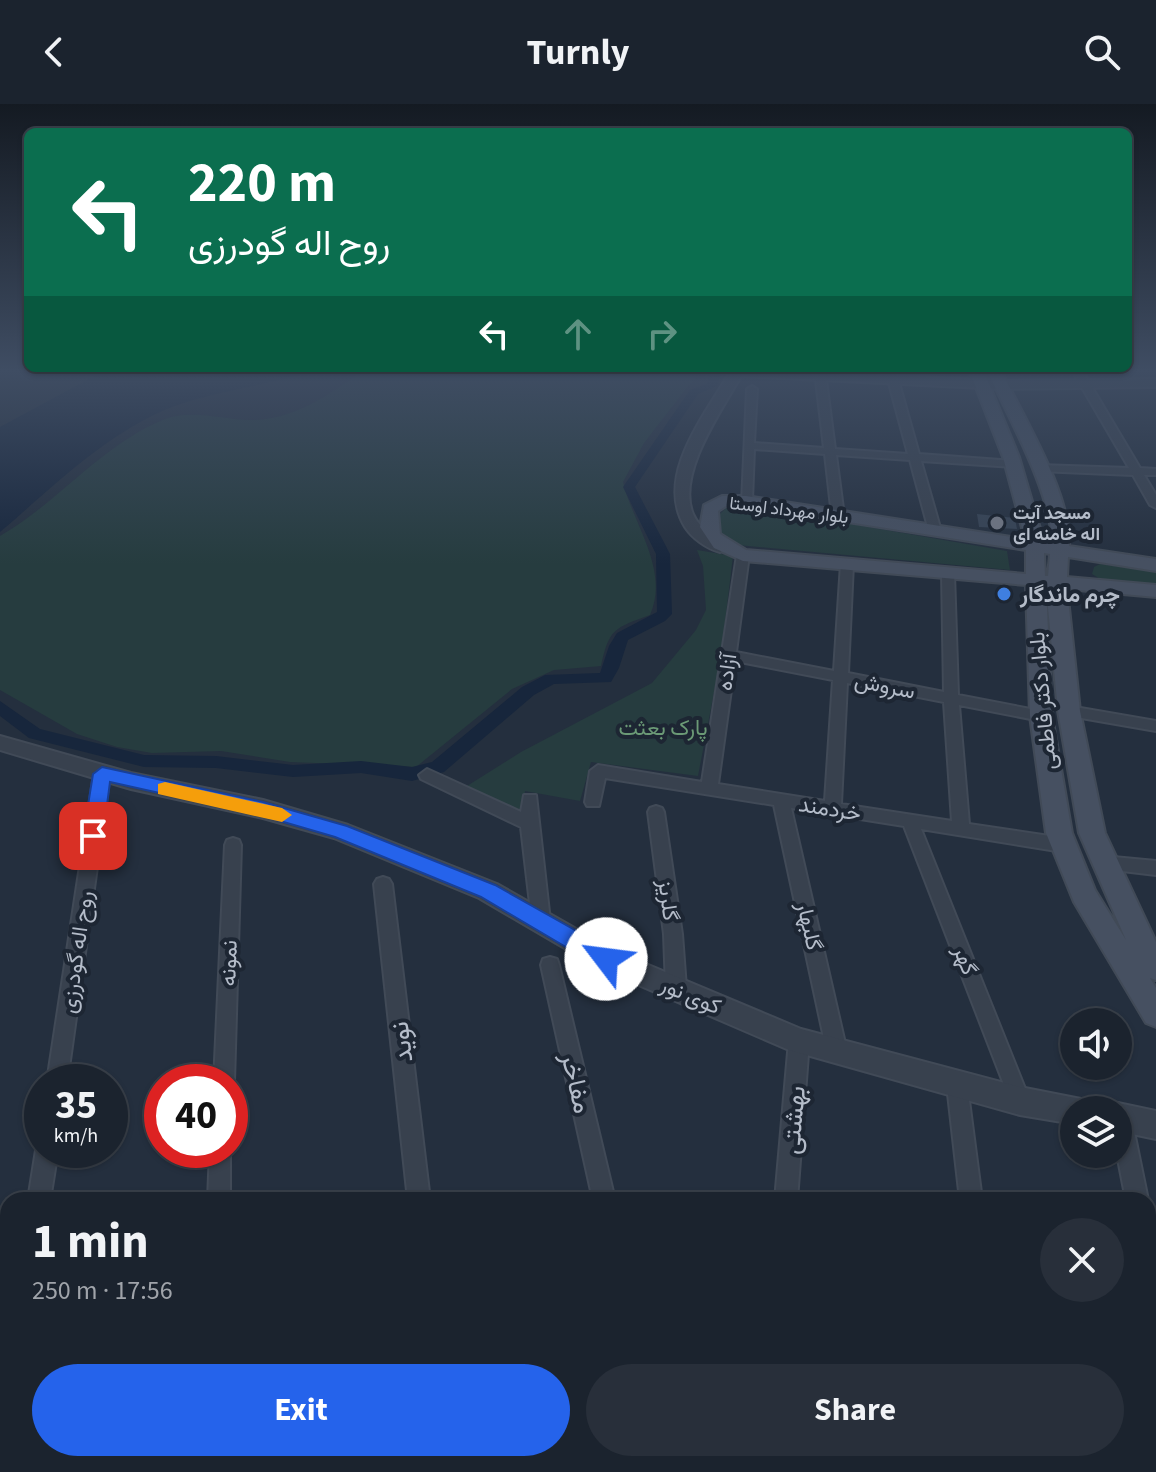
<!DOCTYPE html>
<meta charset="utf-8">
<style>
:root{--surface:#1b232e;--page:#282f3a;--text:#f1f3f6;--muted:#a0a4aa;--line:#39404a;--accent:#2563eb}
body{margin:0;font-family:"Source Sans 3",Vazirmatn,sans-serif;background:var(--page);color:var(--text);height:100vh;display:flex;flex-direction:column;font-size:30px;white-space:nowrap}
*{box-sizing:border-box;margin:0}
p{font-size:26px;color:var(--muted)}
.icon{flex:none;width:44px;height:44px;fill:none;stroke:currentColor;stroke-width:2;stroke-linecap:round;stroke-linejoin:round}
.map{position:relative;flex:1;overflow:hidden}
.details{position:absolute;left:0px;top:1088px;width:1156px;height:280px;display:flex;flex-direction:column;background:var(--surface);border-radius:24px 24px 0 0;box-shadow:0 2px 6px #0004,0 0 0 2px var(--line)}
.details>*{flex:none}
.hud{position:absolute;left:24px;top:24px;width:1108px;height:244px;border-radius:12px;box-shadow:0 2px 6px #0004,0 0 0 2px var(--line);background:#0b6e4f;color:#fff;overflow:hidden}
.buttons{position:absolute;left:1060px;top:904px;display:grid;gap:16px}
.buttons a{display:grid;place-items:center;width:72px;height:72px;border-radius:50%;background:var(--surface);box-shadow:0 2px 6px #0004,0 0 0 2px var(--line);font-size:40px}
.speed{position:absolute;left:24px;top:960px;display:flex;gap:16px;font-size:40px;font-weight:700;text-align:center}
.speed>*{display:grid;place-content:center;width:104px;height:104px;border-radius:50%;background:var(--surface);box-shadow:0 2px 6px #0004,0 0 0 2px var(--line);line-height:1}
.speed small{font-size:20px;font-weight:400}
.speed .limit{border:12px solid #d22;background:#fff;color:#111}
.pin{position:absolute;display:grid;place-items:center;width:68px;height:68px;color:#fff;margin:-34px;border-radius:16px;box-shadow:0 4px 12px #0006}
.me{position:absolute;width:88px;margin:-44px;rotate:300deg;stroke-linejoin:round;filter:drop-shadow(0 0 6px #0008)}
.turn{display:flex;align-items:center;gap:28px;height:168px;padding:0 32px;font-size:36px}
.turn .icon{width:104px;height:104px;stroke-width:2.5}
.turn b{display:block;font-size:56px;line-height:68px}
.lanes{display:flex;align-items:center;height:76px;padding:0 32px;background:#0003;justify-content:center;gap:40px;direction:ltr}
.lanes .off{opacity:.35}
.round{display:grid;place-items:center;flex:none;width:84px;height:84px;border-radius:42px;background:var(--page)}
.headline{display:flex;align-items:center;justify-content:space-between;height:136px;padding:0 32px}
h1{font-size:48px;font-weight:700;line-height:60px}
.primary-button{display:flex;gap:16px;margin-top:auto;padding:16px 32px}
.primary-button a{flex:1;height:92px;border-radius:48px;background:var(--accent);color:#fff;font-size:32px;font-weight:700;line-height:92px;text-align:center}
.primary-button a+a{background:var(--page);color:var(--text)}
header{display:flex;justify-content:space-between;align-items:center;height:104px;padding:0 32px;background:var(--surface);font-size:36px;font-weight:700}
.map>svg:first-child{display:block}
.green{fill:#263c3f}
.water{fill:#17263c}
.lines{fill:none;stroke-linecap:round;stroke-linejoin:round}
.canal{fill:#17263c;fill-rule:evenodd}
.building{fill:#364354}
.minor-casing{stroke:#414a57;stroke-width:4}
.tertiary-casing{stroke:#414a57;stroke-width:4}
.secondary-casing{stroke:#414a57;stroke-width:4}
.minor{fill:#38414e;fill-rule:evenodd}
.tertiary{fill:#38414e;fill-rule:evenodd}
.secondary{fill:#465061;fill-rule:evenodd}
.route{fill:#2563eb;stroke:#184099;stroke-width:2}
.slow{fill:#f59e0b}
.worship-dot{fill:#6b7280;stroke:#1d2633;stroke-width:3}
.shop-dot{fill:#3f7fe0;stroke:#1d2633;stroke-width:3}
.labels{text-anchor:middle;stroke-width:8;stroke-linejoin:round;paint-order:stroke}
.far-street-label{font-size:18px;fill:#b4bcc9;stroke:#1d2633}
.far-poi-label{font-size:18px;font-weight:bold;fill:#b4bcc9;stroke:#1d2633;text-anchor:start}
.poi-label{font-size:22px;font-weight:bold;fill:#b4bcc9;stroke:#1d2633;text-anchor:start}
.street-label{font-size:22px;fill:#b4bcc9;stroke:#1d2633}
.park-label{font-size:22px;fill:#6b9a76;stroke:#1d2633}
.near-street-label{font-size:26px;fill:#b4bcc9;stroke:#1d2633}
</style>
<header><svg class="icon" aria-label="back" viewBox="0 0 24 24"><path d="M15 5l-7 7 7 7"/></svg>Turnly<svg class="icon" aria-label="search" viewBox="0 0 24 24"><circle cx="10" cy="10" r="6"/><path d="M15 15l6 6"/></svg></header>
<div class="map">
<svg width="1156" height="1368" viewBox="0 0 1156 1368">
<rect width="100%" height="100%" fill="#242f3e"/>
<path class="green" d="M362 268H699L644 339 623 378C633 420 670 466 650 511 614 524 609 525 601 562L554 566 512 585 416 663 290 658 221 647 152 649 117 643 77 630 0 586V432C59 398 101 341 165 315 192 305 224 316 251 316 294 316 328 291 362 268Z
M736 400 1007 447 1010 466 727 440 720 433V410L727 403Z
M697 446 733 452 721 552 698 672 591 658 580 697 525 687 523 711 467 682 521 648 652 579 696 526 706 506 703 462Z
M1100 460 1156 468V481L1100 475 1092 470 1094 463Z
M352 1360H703L674 1368H382Z"/>
<path class="water" d="M102 268H308C264 282 215 287 172 303 106 329 53 383 0 428V323Z"/>
<g class="lines">
<path class="canal" d="M711 268H721L717 282 698 290 635 383 670 450 672 510 665 517 628 536 619 564 611 578 554 580 534 591 444 668 412 677 361 669 293 673 216 664 144 663 29 634 0 612V597L40 625 144 651 216 652 293 661 361 657 412 663 432 658 522 583 545 571 600 569 609 542 617 529 657 508 656 450 623 383 690 286 707 280Z"/>
</g>
<path class="building" d="M977 410 1015 414 1017 425 979 423Z"/>
<g class="lines">
<g class="minor-casing">
<path id="minor" d="M815 268H825L835 345 908 350 886 268H896L919 350 1014 357 1019 360 1014 363 921 357 941 427 935 431 929 427 910 356 836 351 844 412 838 416 832 412 825 350 754 345 752 397 742 399 747 285 752 282 757 285 754 339 824 344Z
M1073 268H1083L1140 364 1156 365V371H1144L1156 391V404L1150 401 1133 371 1039 367 1034 364 1039 361 1129 364Z
M743 447 749 451 736 548 834 567 841 460 847 456 853 460 848 569 944 588 942 469 948 465 954 469 958 591 1041 607 1048 612 1041 617 959 601 969 720 1063 734 1069 736 1071 741 1069 746 1063 748 921 725 1030 997 1027 1004 1020 1007 1013 1004 904 722 791 704 847 948 844 955 837 957 830 955 827 948 774 701 605 674 599 702H587L585 698 590 667 598 661 702 678 737 451ZM735 557 833 576 825 697 718 680ZM847 579 944 598 952 717 841 700Z
M1069 602 1156 617V627L1064 611 1062 607 1064 603Z
M102 664 110 670 67 978H47L94 670Z
M427 665 521 708 524 691H536L550 817 547 822 541 825 535 822 532 817 521 723 421 675 419 671Z
M656 702 662 704 664 708 682 830 686 884 683 890 676 893 669 890 666 884 664 830 648 708 650 704Z
M233 734 239 736 241 741 234 978 230 985V978H214L225 741 227 736Z
M1103 752 1156 757V771L1097 764 1094 759 1097 754Z
M383 773 389 775 392 780 430 1096H408L374 780 377 775Z
M550 853 557 855 559 861 615 1096H593L541 861 543 855Z
M799 928 806 930 809 937 797 1096H775L789 937 792 930Z
M957 971 964 974 967 981 982 1096H960L947 981 950 974Z
M1120 1003 1127 1006 1131 1013 1148 1096V1097L1126 1096 1117 1050 1118 1006H1112Z
M42 1037V1046H58L50 1096H28L36 1046Z
M230 1042V1096H208L210 1046H230Z
M1148 1136 1156 1140V1198L1148 1195Z"/>
</g>
<g class="tertiary-casing">
<path id="tertiary" d="M730 268H820L1002 277 1156 275V283L1002 285 741 272C722 306 676 370 693 410 700 427 717 430 728 443L720 448C707 445 692 434 685 423 654 372 705 311 730 268Z
M0 632 131 669 263 696 348 721 497 780 615 847 801 925 1020 983 1086 996 1090 1006H1074V1020L1020 1011 789 946 597 863 479 794 334 734 263 714 131 685 0 646Z
M1118 999 1156 1007V1035L1118 1027V1006H1106Z
M0 1286 8 1288V1324L0 1322Z
M1149 1317 1156 1320V1368H1139L1137 1360H1148Z
M277 1360H338L341 1368H280Z"/>
</g>
<g class="secondary-casing">
<path id="secondary" d="M970 268H984L1019 353 1044 438 1051 439C1055 396 1007 310 988 268H1002C1024 315 1072 391 1069 442L1156 455V467L1068 453 1067 473 1156 481V493L1067 485 1080 607 1105 729 1156 838V876L1150 874 1156 884V923L1146 919 1074 798 1046 729 1030 612 1026 481 743 457 714 444 700 423 704 401 722 392H746L1025 435 1003 353ZM726 402H746L1026 446V470L746 446 720 430 718 407ZM1044 449 1050 450 1048 472H1045ZM1046 483 1058 607 1079 729 1126 836 1095 786 1072 729 1052 612Z
M1156 1262V1300L1148 1302V1264Z
M1156 1313V1353L1148 1355V1315Z
M807 1360H877L874 1368H804Z
M1003 1360H1071L1068 1368H1000Z"/>
</g>
<use href="#minor" class="minor"/>
<use href="#tertiary" class="tertiary"/>
<use href="#secondary" class="secondary"/>
</g>
<linearGradient id="sky" x2="0" y2="1"><stop stop-color="#141a22"/><stop offset="0.58" stop-color="#3f4d63"/><stop offset="1" stop-color="#3f4d63" stop-opacity="0"/></linearGradient>
<rect width="1156" height="460" fill="url(#sky)"/>
<path class="route" d="M102 663 263 698 347 722 495 781 614 848 617 855 614 862H598L481 793 335 733 263 712 110 678 103 732 100 737H86L83 732 93 670Z"/>
<path class="slow" d="M165 678 282 704 292 711 282 718 158 690V680Z"/>
<circle class="worship-dot" cx="997" cy="419" r="8"/>
<circle class="shop-dot" cx="1004" cy="490" r="8"/>
<g class="labels">
<g class="far-street-label">
<text transform="translate(789 406) rotate(7)" y="6">بلوار مهرداد اوستا</text>
</g>
<g class="far-poi-label">
<text x="1013" y="415">مسجد آیت<tspan x="1013" dy="21">اله خامنه ای</tspan></text>
</g>
<g class="poi-label">
<text x="1020" y="498">چرم ماندگار</text>
</g>
<g class="street-label">
<text transform="translate(726 568) rotate(-82)" y="8">آزاده</text>
<text transform="translate(885 581) rotate(11)" y="8">سروش</text>
<text transform="translate(1042 597) rotate(-95)" y="8">بلوار دکتر فاطمی</text>
<text transform="translate(830 704) rotate(9)" y="8">خردمند</text>
<text transform="translate(669 796) rotate(82)" y="8">گلریز</text>
<text transform="translate(810 822) rotate(77)" y="8">گلبهار</text>
<text transform="translate(76 848) rotate(-82)" y="8">روح اله گودرزی</text>
<text transform="translate(966 856) rotate(69)" y="8">گهر</text>
<text transform="translate(228 859) rotate(-88)" y="8">نمونه</text>
<text transform="translate(691 891) rotate(23)" y="8">کوی نور</text>
</g>
<g class="park-label">
<text x="663" y="631">پارک بعثت</text>
</g>
<g class="near-street-label">
<text transform="translate(401 938) rotate(-97)" y="9">نوید</text>
<text transform="translate(577 979) rotate(77)" y="9">مفاخر</text>
<text transform="translate(793 1016) rotate(-85)" y="9">بهشتی</text>
</g>
</g>
</svg>
<div class="buttons">
<a><svg class="icon" aria-label="sound" viewBox="0 0 24 24"><path d="M4 9h4l5-4v14l-5-4H4zM17 9q2 3 0 6"/></svg></a>
<a><svg class="icon" aria-label="layers" viewBox="0 0 24 24"><path d="M12 4l9 5-9 5-9-5zM3 14l9 5 9-5"/></svg></a>
</div>
<div class="speed"><div>35<small>km/h</small></div><div class="limit">40</div></div>
<div class="pin" style="left:93px;top:732px;background:#d93025"><svg class="icon" aria-label="arrive" viewBox="0 0 24 24"><path d="M6 21V4h12l-3 4 3 4H6"/></svg></div>
<svg class="me" style="left:606px;top:855px" viewBox="-20 -20 40 40"><circle r="19" fill="#fff"/><path d="M0-13L10 11 0 6-10 11z" fill="#2563eb"/></svg>
<div class="hud">
<div class="turn"><svg class="icon" aria-label="left" viewBox="0 0 24 24"><path d="M17 20v-9H6M10 6l-5 5 5 5"/></svg><div><b>220 m</b>روح اله گودرزی</div></div>
<div class="lanes"><svg class="icon" aria-label="left" viewBox="0 0 24 24"><path d="M17 20v-9H6M10 6l-5 5 5 5"/></svg><svg class="icon off" aria-label="ahead" viewBox="0 0 24 24"><path d="M12 20V5M6 11l6-6 6 6"/></svg><svg class="icon off" aria-label="right" viewBox="0 0 24 24"><path d="M7 20v-9h11M14 6l5 5-5 5"/></svg></div>
</div>
<section class="details">
<div class="headline"><div><h1>1 min</h1><p>250 m · 17:56</p></div><a class="round"><svg class="icon" aria-label="close" viewBox="0 0 24 24"><path d="M6 6l12 12M18 6L6 18"/></svg></a></div>
<div class="primary-button"><a>Exit</a><a>Share</a></div>
</section>
</div>
